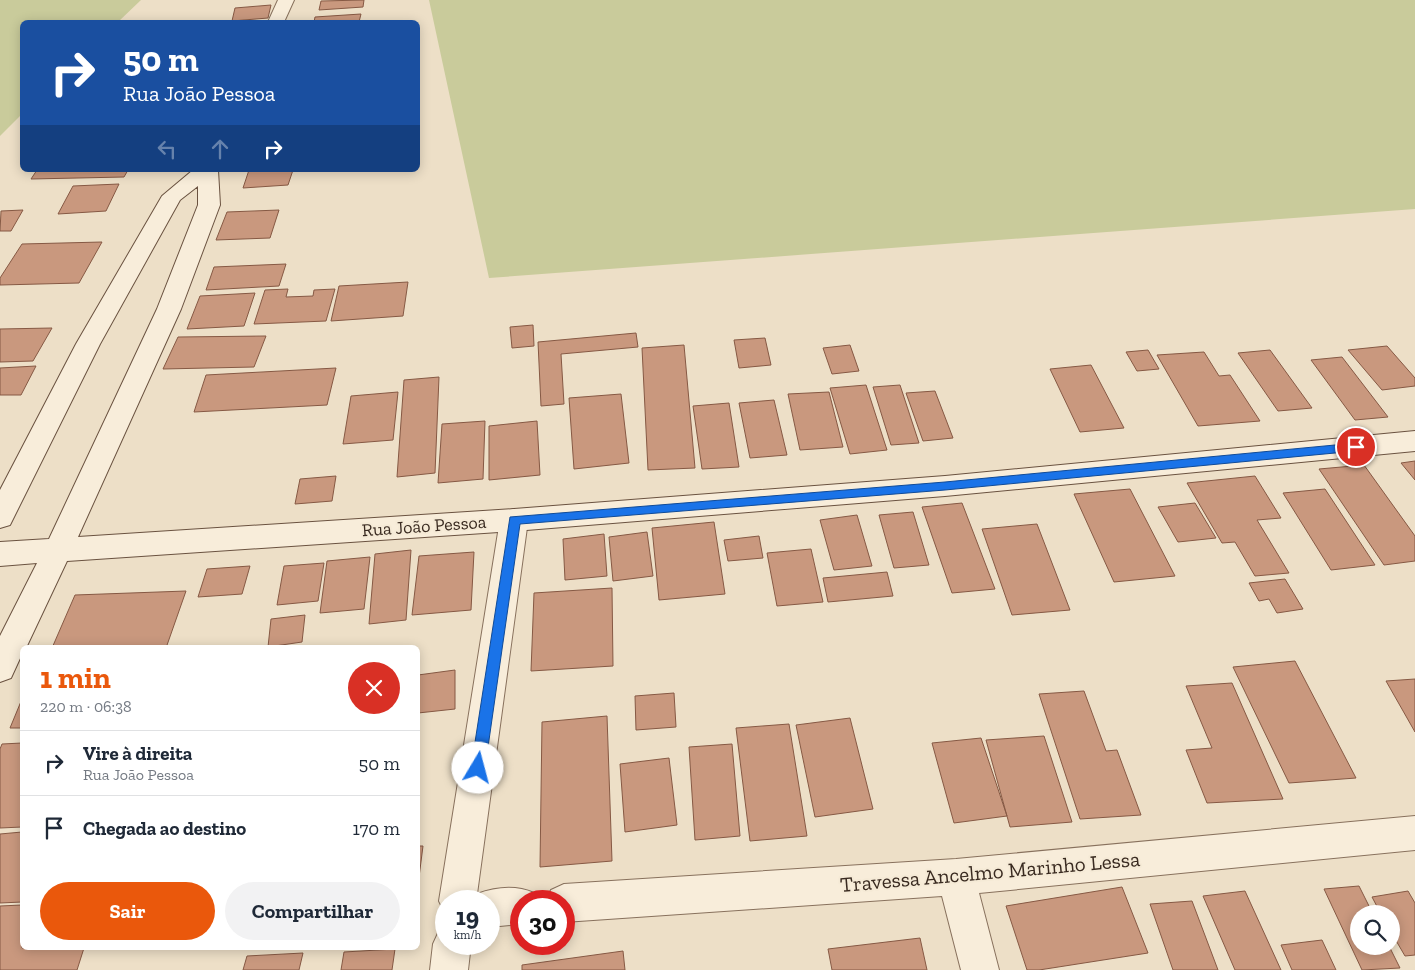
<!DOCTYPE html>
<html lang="pt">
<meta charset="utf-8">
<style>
:root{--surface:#fff;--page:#f2f2f3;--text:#1f2937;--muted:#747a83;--line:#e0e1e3;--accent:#ea580c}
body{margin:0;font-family:"Zilla Slab",serif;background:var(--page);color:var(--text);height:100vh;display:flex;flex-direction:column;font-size:19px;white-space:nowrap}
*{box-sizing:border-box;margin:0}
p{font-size:16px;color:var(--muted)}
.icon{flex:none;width:28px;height:28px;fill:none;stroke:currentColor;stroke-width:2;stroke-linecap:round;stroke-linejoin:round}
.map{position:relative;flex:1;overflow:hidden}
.details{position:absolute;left:20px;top:645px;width:400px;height:305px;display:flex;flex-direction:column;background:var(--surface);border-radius:8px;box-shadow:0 2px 12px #0003}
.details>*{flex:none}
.top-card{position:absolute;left:20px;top:20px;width:400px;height:152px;border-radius:8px;box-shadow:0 2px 12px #0003;background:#1a4fa0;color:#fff;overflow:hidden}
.fabs{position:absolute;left:1350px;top:905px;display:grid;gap:10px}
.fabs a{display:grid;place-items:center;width:50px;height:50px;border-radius:50%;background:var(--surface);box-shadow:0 2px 12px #0003;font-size:25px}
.speed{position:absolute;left:435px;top:890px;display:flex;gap:10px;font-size:25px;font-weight:700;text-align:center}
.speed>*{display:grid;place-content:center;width:65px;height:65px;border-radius:50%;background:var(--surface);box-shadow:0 2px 12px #0003;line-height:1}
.speed small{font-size:12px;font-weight:400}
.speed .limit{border:8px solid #d22;background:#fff;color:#111}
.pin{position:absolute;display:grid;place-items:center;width:42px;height:42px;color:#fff;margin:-21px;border:2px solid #fff;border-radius:50%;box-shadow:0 1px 5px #0007}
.me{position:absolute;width:55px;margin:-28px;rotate:8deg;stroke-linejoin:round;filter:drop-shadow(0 0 4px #0008)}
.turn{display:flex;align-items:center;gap:18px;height:105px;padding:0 20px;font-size:22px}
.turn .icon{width:65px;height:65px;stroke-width:2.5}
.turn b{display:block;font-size:35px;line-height:42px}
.lanes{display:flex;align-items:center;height:48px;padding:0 20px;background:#0003;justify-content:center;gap:25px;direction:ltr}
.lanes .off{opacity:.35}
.round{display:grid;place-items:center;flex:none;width:52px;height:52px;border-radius:26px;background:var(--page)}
.headline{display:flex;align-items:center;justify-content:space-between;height:85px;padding:0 20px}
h1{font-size:30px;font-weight:800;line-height:38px;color:var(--accent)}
.primary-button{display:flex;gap:10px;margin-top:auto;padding:10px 20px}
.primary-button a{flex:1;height:58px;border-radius:30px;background:var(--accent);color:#fff;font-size:20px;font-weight:800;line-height:58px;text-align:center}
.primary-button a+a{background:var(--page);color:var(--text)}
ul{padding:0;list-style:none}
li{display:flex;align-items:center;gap:15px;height:65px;padding:0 20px;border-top:1px solid var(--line)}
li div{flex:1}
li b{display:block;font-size:19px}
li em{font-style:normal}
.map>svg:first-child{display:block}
.green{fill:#c9cb9b}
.building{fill:#c9987e;stroke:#865944}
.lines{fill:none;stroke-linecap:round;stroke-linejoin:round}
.street-casing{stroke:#88715d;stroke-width:2}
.secondary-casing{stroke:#6a5240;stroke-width:2}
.street{fill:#f8edda;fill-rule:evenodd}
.secondary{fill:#f8edda;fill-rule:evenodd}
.route{fill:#1a73e8;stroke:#114b97}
.labels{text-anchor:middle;stroke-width:4;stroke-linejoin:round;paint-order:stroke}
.street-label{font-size:18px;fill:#392a20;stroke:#f5ead6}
.near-street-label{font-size:21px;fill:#392a20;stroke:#f5ead6}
</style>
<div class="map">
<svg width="1415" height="970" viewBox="0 0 1415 970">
<rect width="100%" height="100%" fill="#eddfc7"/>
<path class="green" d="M0 0H141L118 22H22V114L0 136Z
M429 0H1415V209L489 278Z"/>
<path class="building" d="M364 0 363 7 319 10 321 1Z
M271 5 268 18 232 21 235 8Z
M361 14 359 22H314L315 17Z
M37 170H128L124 177 31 179Z
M249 170H293L288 185 243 188Z
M119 184 106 211 58 214 73 186Z
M23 210 11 231H0L1 211Z
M279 210 270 238 216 240 227 212Z
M102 242 79 283 0 285V278L22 244Z
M286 264 279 286 206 290 214 267Z
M408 282 403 316 331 321 339 286Z
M288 289 286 297 313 296 314 290 335 289 326 321 254 324 265 290Z
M255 293 244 326 187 329 200 296Z
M533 325 534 346 512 348 510 327Z
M52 328 33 361 0 362V329Z
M636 333 638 347 561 354 564 404 541 406 538 342Z
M266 336 254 367 163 369 178 337Z
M765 338 771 365 739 368 734 340Z
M684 345 695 468 648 470 642 348Z
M850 345 859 371 832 374 823 348Z
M1387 346 1415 378V386L1382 390 1348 350Z
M1148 350 1159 369 1137 371 1126 352Z
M1270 350 1312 408 1278 411 1238 353Z
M1204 352 1219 376 1230 375 1260 421 1198 426 1157 355Z
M1342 357 1388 417 1355 420 1311 360Z
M1091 365 1124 428 1080 432 1050 369Z
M36 366 21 395H0V368Z
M336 368 327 405 194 412 206 375Z
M439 377 435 473 397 477 404 380Z
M866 385 887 450 850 454 830 388Z
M900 385 919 443 891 445 873 387Z
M935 391 953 438 923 441 906 393Z
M398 392 393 440 343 444 351 396Z
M829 392 843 447 800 450 788 394Z
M621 394 629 463 574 469 569 398Z
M774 400 787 455 750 458 739 403Z
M729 403 739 467 702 469 693 406Z
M485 421 483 479 438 483 442 424Z
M537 421 540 475 489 480V426Z
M1415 461V480L1401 463Z
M1364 465 1415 536V561L1384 565 1319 469Z
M336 476 332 501 295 504 300 479Z
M1255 476 1281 518 1257 520 1289 573 1255 576 1235 542 1222 543 1187 483Z
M1130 489 1175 576 1114 582 1074 494Z
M1325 489 1375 565 1331 570 1283 493Z
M962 503 995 589 952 593 922 507Z
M1195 503 1216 538 1178 542 1158 507Z
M913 512 929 565 894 568 879 515Z
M857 515 872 566 834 570 820 520Z
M714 522 725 594 659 600 652 528Z
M1037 524 1070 610 1012 615 982 529Z
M647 532 653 576 613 581 609 537Z
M604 534 607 576 565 580 563 539Z
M759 536 763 558 728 561 724 540Z
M811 549 823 602 777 606 767 553Z
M411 550 406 620 369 624 375 554Z
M474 552 471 610 412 615 419 556Z
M370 557 364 609 320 613 327 561Z
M324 563 318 601 277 605 284 566Z
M250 566 242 594 198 597 207 569Z
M887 572 893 596 828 602 823 578Z
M1285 579 1303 609 1277 613 1269 599 1259 601 1249 583Z
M612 588 613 666 531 671 534 593Z
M186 591 166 648H52L75 595Z
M305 615 302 642 268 647 271 619Z
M1295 661 1356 778 1289 783 1233 667Z
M455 670V709L418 713V675Z
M1415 679V732L1386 681Z
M1232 683 1283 799 1207 803 1186 750 1212 748 1186 686Z
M1084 691 1106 751 1117 750 1141 815 1080 819 1039 694Z
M674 693 676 727 636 730 635 696Z
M22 699V728H10Z
M607 716 612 861 540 867 542 722Z
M850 718 873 809 815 817 796 725Z
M789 724 807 836 750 841 736 728Z
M1044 736 1072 822 1010 827 986 740Z
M981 738 1007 816 954 823 932 743Z
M22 743V827L0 828V749L2 744Z
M732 744 740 836 695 840 689 747Z
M669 758 677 825 625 832 620 764Z
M22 832V902L0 903V834Z
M418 846H423L418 885Z
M1359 886 1373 914H1359V946H1389L1400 968 1362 970 1324 889Z
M1122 887 1148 953 1039 970H1027L1006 906Z
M1245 891 1281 970H1235L1203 896Z
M1408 891 1415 903V955L1405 956 1391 932V914H1381L1372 897Z
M1192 901 1218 970H1173L1150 904Z
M22 905V948H84L77 970H0V906Z
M920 938 927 970H832L828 949Z
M1322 940 1336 970H1292L1281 945Z
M395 949 392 970H341L344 952Z
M623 951 625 970H522V965Z
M303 953 299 970H243L247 956Z"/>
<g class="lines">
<g class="street-casing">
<path id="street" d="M278 0H294L284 22H268Z
M514 509 524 512 528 520 477 894C496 887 516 885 534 893L538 901H521V924L489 927V901H446V915L439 901 500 520 504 512Z
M1415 816V850L979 893 999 970H961L942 896 564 922V901H546L551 890 564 884 956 859Z
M446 927V944H471L468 970H430L433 944 439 931Z"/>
</g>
<g class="secondary-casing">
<path id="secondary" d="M193 170H218L220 205 181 309 78 537 514 509 945 476 1415 431V451L945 496 514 531 67 561 26 648H22V654L11 678 0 682V636L37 563 0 566V542L49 539 157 309 198 205V186L180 200 100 344 10 525 0 528V490L76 344 162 196Z"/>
</g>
<use href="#street" class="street"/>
<use href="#secondary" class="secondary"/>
</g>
<path class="route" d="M1356 443 1362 447 1356 451 945 490 520 524 485 768 483 773 478 774 473 773 471 768 510 517 945 482Z"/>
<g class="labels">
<g class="street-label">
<text transform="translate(424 526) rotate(-4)" y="6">Rua João Pessoa</text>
</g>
<g class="near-street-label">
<text transform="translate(990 872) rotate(-5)" y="7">Travessa Ancelmo Marinho Lessa</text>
</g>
</g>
</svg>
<div class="fabs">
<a><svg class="icon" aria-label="search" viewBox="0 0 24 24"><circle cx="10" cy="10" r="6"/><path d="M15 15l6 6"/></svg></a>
</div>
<div class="speed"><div>19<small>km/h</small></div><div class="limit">30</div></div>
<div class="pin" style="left:1356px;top:447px;background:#d93025"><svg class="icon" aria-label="arrive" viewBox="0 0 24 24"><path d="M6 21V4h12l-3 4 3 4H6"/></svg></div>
<svg class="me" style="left:478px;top:768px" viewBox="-20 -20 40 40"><circle r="19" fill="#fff"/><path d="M0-13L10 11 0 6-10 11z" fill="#1a73e8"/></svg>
<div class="top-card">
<div class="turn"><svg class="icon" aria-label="right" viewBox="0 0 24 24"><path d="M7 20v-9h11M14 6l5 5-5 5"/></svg><div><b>50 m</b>Rua João Pessoa</div></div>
<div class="lanes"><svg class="icon off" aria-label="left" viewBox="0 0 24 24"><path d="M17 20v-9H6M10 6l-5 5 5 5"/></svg><svg class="icon off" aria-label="ahead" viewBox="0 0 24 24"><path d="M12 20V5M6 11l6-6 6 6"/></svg><svg class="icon" aria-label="right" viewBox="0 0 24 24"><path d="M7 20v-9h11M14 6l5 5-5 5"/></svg></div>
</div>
<section class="details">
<div class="headline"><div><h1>1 min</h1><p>220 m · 06:38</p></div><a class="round" style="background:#d93025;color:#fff"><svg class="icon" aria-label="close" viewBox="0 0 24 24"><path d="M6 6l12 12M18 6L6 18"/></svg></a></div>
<ul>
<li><svg class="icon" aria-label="right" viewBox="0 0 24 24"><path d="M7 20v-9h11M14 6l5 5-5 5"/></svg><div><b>Vire à direita</b><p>Rua João Pessoa</p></div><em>50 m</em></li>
<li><svg class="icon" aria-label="arrive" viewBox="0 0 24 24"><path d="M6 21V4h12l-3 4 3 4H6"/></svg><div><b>Chegada ao destino</b></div><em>170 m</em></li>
</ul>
<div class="primary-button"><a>Sair</a><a>Compartilhar</a></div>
</section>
</div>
